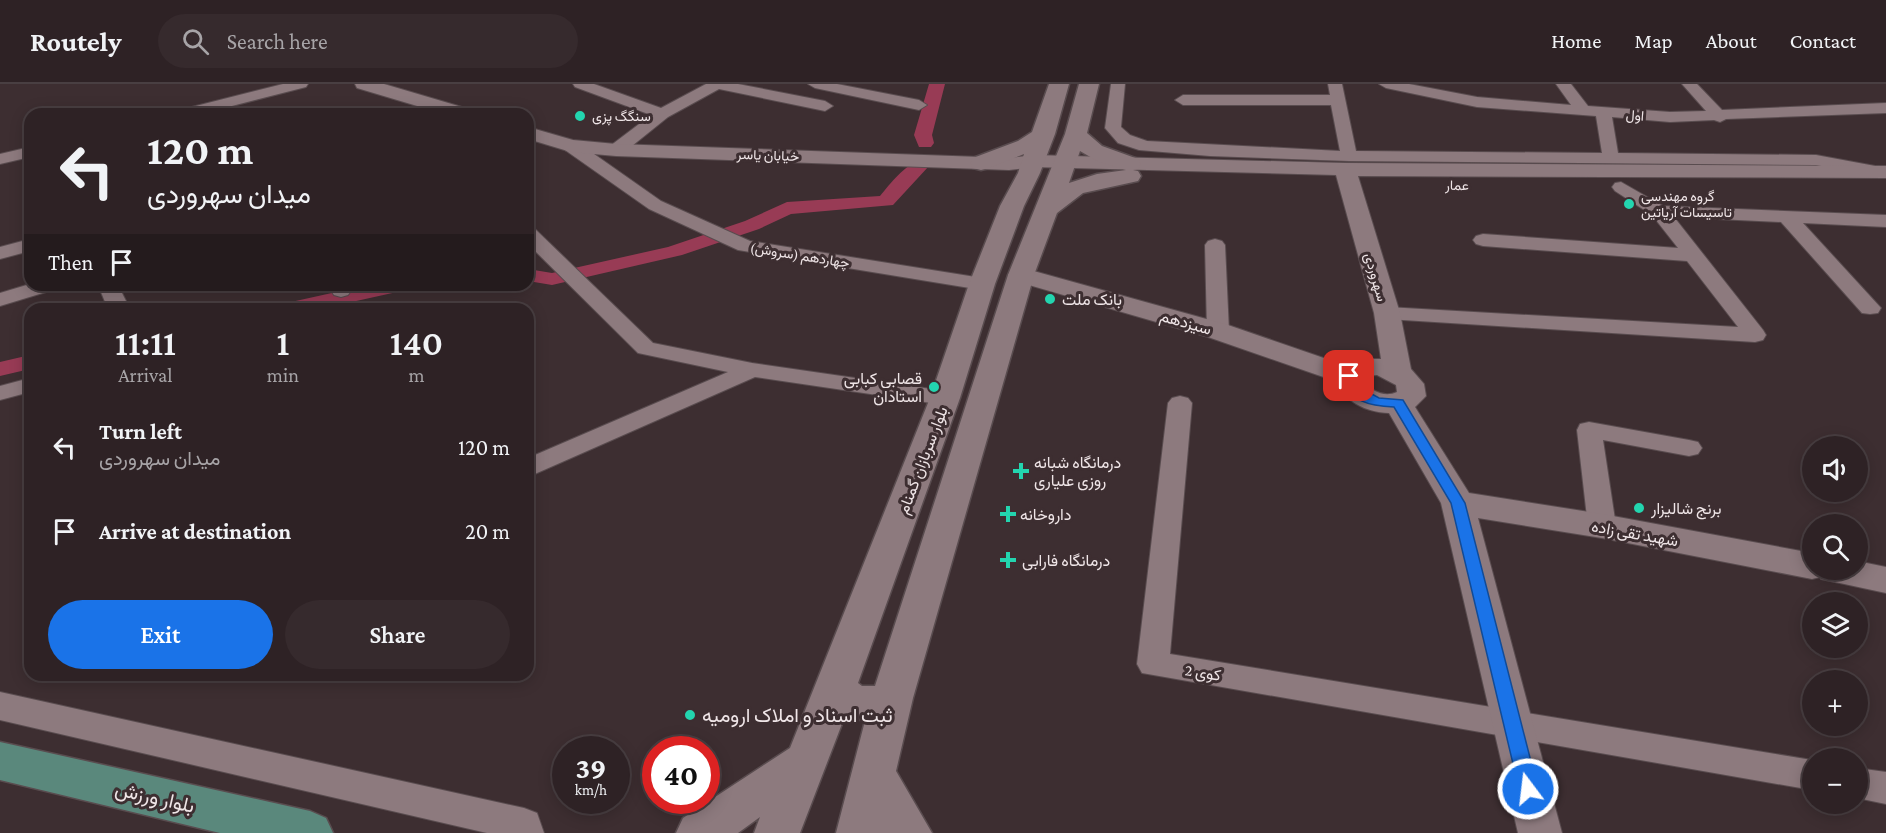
<!DOCTYPE html>
<meta charset="utf-8">
<style>
:root{--surface:#2e2225;--page:#362a2d;--text:#f1f3f6;--muted:#a7a4a7;--line:#493f42;--accent:#1a73e8}
body{margin:0;font-family:"Crimson Pro",Vazirmatn,serif;background:var(--page);color:var(--text);height:100vh;display:flex;flex-direction:column;font-size:22px;white-space:nowrap}
*{box-sizing:border-box;margin:0}
p{font-size:20px;color:var(--muted)}
.icon{flex:none;width:33px;height:33px;fill:none;stroke:currentColor;stroke-width:2;stroke-linecap:round;stroke-linejoin:round}
.map{position:relative;flex:1;overflow:hidden}
.drawer{position:absolute;left:24px;top:219px;width:510px;height:378px;display:flex;flex-direction:column;background:var(--surface);border-radius:18px;box-shadow:0 3px 15px #0003,0 0 0 2px var(--line)}
.drawer>*{flex:none}
.banner{position:absolute;left:24px;top:24px;width:510px;height:183px;border-radius:18px;box-shadow:0 3px 15px #0003,0 0 0 2px var(--line);background:#2e2225;color:var(--text);overflow:hidden}
.fabs{position:absolute;left:1802px;top:352px;display:grid;gap:12px}
.fabs a{display:grid;place-items:center;width:66px;height:66px;border-radius:50%;background:var(--surface);box-shadow:0 3px 15px #0003,0 0 0 2px var(--line);font-size:30px}
.speed{position:absolute;left:552px;top:652px;display:flex;gap:12px;font-size:30px;font-weight:700;text-align:center}
.speed>*{display:grid;place-content:center;width:78px;height:78px;border-radius:50%;background:var(--surface);box-shadow:0 3px 15px #0003,0 0 0 2px var(--line);line-height:1}
.speed small{font-size:15px;font-weight:400}
.speed .limit{border:9px solid #d22;background:#fff;color:#111}
.pin{position:absolute;display:grid;place-items:center;width:51px;height:51px;color:#fff;margin:-26px;border-radius:12px;box-shadow:0 3px 9px #0006}
.me{position:absolute;width:66px;margin:-33px;rotate:345deg;stroke-linejoin:round;filter:drop-shadow(0 0 4px #0008)}
.turn{display:flex;align-items:center;gap:21px;height:126px;padding:0 24px;font-size:27px}
.turn .icon{width:78px;height:78px;stroke-width:2.5}
.turn b{display:block;font-size:42px;line-height:51px}
.then{display:flex;align-items:center;height:57px;padding:0 24px;background:#0003;gap:12px;font-size:22px}
.eta{display:flex;justify-content:space-evenly;align-items:center;height:102px;text-align:center}
.eta b{font-size:36px;font-weight:600;line-height:42px}
.cta{display:flex;gap:12px;margin-top:auto;padding:12px 24px}
.cta a{flex:1;height:69px;border-radius:36px;background:var(--accent);color:#fff;font-size:24px;font-weight:600;line-height:69px;text-align:center}
.cta a+a{background:var(--page);color:var(--text)}
ul{padding:0;list-style:none}
li{display:flex;align-items:center;gap:18px;height:84px;padding:0 24px}
li div{flex:1}
li b{display:block;font-size:22px}
li em{font-style:normal}
header{display:flex;align-items:center;gap:36px;box-sizing:border-box;height:84px;padding:0 30px;background:var(--surface);border-bottom:2px solid var(--line)}
header strong{font-size:28px}
nav{display:flex;gap:33px;margin-inline-start:auto;font-size:21px}
.search{width:420px;height:54px;background:var(--page);display:flex;align-items:center;gap:15px;box-sizing:border-box;padding:0 21px;border-radius:33px;color:var(--muted);font-size:22px}
.map>svg:first-child{display:block}
.lines{fill:none;stroke-linecap:round;stroke-linejoin:round}
.canal{fill:#983b55;fill-rule:evenodd}
.minor-casing{stroke:#594c4f;stroke-width:2}
.tertiary-casing{stroke:#594c4f;stroke-width:2}
.secondary-casing{stroke:#594c4f;stroke-width:3}
.primary-casing{stroke:#594c4f;stroke-width:3}
.minor{fill:#8d7a7e;fill-rule:evenodd}
.tertiary{fill:#8d7a7e;fill-rule:evenodd}
.secondary{fill:#8d7a7e;fill-rule:evenodd}
.primary{fill:#5a887c;fill-rule:evenodd}
.route{fill:#1a73e8;stroke:#114b97;stroke-width:1.5}
.poi-dot{fill:#23d5af;stroke:#3d2e31;stroke-width:2}
.labels{text-anchor:middle;stroke-width:6;stroke-linejoin:round;paint-order:stroke}
.far-street-label{font-size:14px;fill:#efe5e7;stroke:#3d2e31}
.far-poi-label{font-size:14px;fill:#efe5e7;stroke:#3d2e31;text-anchor:start}
.poi-label{font-size:16px;fill:#efe5e7;stroke:#3d2e31;text-anchor:start}
.street-label{font-size:16px;fill:#efe5e7;stroke:#3d2e31}
.near-poi-label{font-size:20px;fill:#efe5e7;stroke:#3d2e31;text-anchor:start}
.near-street-label{font-size:20px;fill:#efe5e7;stroke:#3d2e31}
</style>
<header>
<strong>Routely</strong>
<div class="search"><svg class="icon" aria-label="search" viewBox="0 0 24 24"><circle cx="10" cy="10" r="6"/><path d="M15 15l6 6"/></svg>Search here</div>
<nav><a>Home</a><a>Map</a><a>About</a><a>Contact</a></nav>
</header>
<div class="map">
<svg width="1886" height="749" viewBox="0 0 1886 749">
<rect width="100%" height="100%" fill="#3d2e31"/>
<g class="lines">
<path class="canal" d="M929 0H945L932 51 934 59 931 63H919L914 51Z
M920 77 926 78 929 82 893 121 791 130 759 145 682 171 552 201 528 197V185L552 189 668 163 745 137 787 118 880 112C891 99 904 81 920 77Z
M368 201H409L406 206 320 225H279L282 220Z
M30 271V285L0 292V278Z"/>
<g class="minor-casing">
<path id="minor" d="M283 0H308L306 3 201 30H174L176 27Z
M573 0H594L661 24 706 0H738L825 17 833 22 825 27 719 5 668 33 622 70 616 71 608 66 610 62 651 31 575 3Z
M808 0H837L919 16 927 21 919 26 815 4Z
M1111 0H1125L1121 43 1130 51 1147 57 1340 67 1331 21H1183L1175 16 1183 11H1330L1328 0H1342L1356 67 1602 69 1596 32 1477 23 1386 4 1379 0H1409L1477 13 1571 21 1556 0H1571L1588 22 1670 28 1706 27 1682 0H1697L1722 26 1886 19V29L1726 35 1720 38 1714 36 1670 38 1612 33 1618 69 1816 71 1886 84V92L1880 93 1816 81 1349 77 1210 72 1139 66 1118 59 1105 44Z
M571 57 577 58 661 117 750 157 982 194 989 196 992 200 989 204 982 206 738 166 649 125 565 66 563 62 565 58Z
M30 63V73L0 80V70Z
M1621 98 1663 122 1886 131V143L1803 139 1881 224 1878 229 1870 230 1862 229 1781 138 1674 133 1763 246 1766 251 1763 256 1755 258 1387 235 1379 234 1376 229 1379 224 1387 223 1738 243 1687 177 1483 162 1476 160 1473 156 1476 152 1483 150 1678 164 1652 131 1615 107 1612 103 1615 99Z
M528 143 535 145 653 259 752 279 945 307 953 309 957 314 953 319 945 321 755 293 528 393V374L728 288 638 269 528 160Z
M30 155V167L0 175V163Z
M1215 155 1222 157 1225 161 1229 247 1226 252 1218 254 1210 252 1207 247 1205 161 1208 157Z
M30 200 59 201 56 205 0 222V209Z
M98 201H118L130 225H108Z
M327 201H347L351 207 348 211 341 213 334 211Z
M30 294V308L0 316V302Z
M1180 312 1188 314 1192 319 1170 570 1812 676V706L1142 589 1137 580 1168 319 1172 314Z
M1589 338 1689 356 1698 358 1702 364 1698 370 1689 372 1603 356 1616 442 1612 449 1602 452 1592 449 1588 442 1577 346 1580 340Z
M0 608 524 724 537 729 544 749H487L0 636Z
M1857 684 1886 688V720L1857 714Z"/>
</g>
<g class="tertiary-casing">
<path id="tertiary" d="M355 0H384L472 26 475 30H444L357 4Z
M528 43 573 56 616 60 1009 74 1033 71 1345 79 1886 82V94L1358 92 1400 229 1411 285 1424 300 1426 312 1415 323 1469 409 1602 430 1812 469V486H1857V477L1886 483V509L1821 495 1820 493 1812 495 1602 454 1478 434 1562 749H1518L1441 419 1389 329C1365 328 1346 318 1335 297L1208 253 1012 196 1008 191 1012 186 1021 183 1030 186 1228 241 1344 281 1359 275H1381L1374 229 1336 91 1033 83 1009 86 616 72 571 68 528 55ZM1377 291 1396 301 1397 308C1384 314 1372 307 1363 297L1365 292Z"/>
</g>
<g class="secondary-casing">
<path id="secondary" d="M1049 0H1069L1055 50 1040 89 1024 122 995 200 960 314 858 599 862 602H875L1008 191 1065 50 1079 0H1099L1087 49 1102 62 1138 75 1141 80 1138 85 1133 86 1138 87 1141 92 1138 97 1083 109 1057 129 1034 191 913 614 896 687 932 749H836L865 637 845 632 800 749H754L760 733 738 749H676L683 734 790 664 930 314 969 200 1000 122 1018 89 1024 70 989 84 981 86 973 84 970 79 973 74 1018 57 1032 48ZM1080 67 1099 78 1126 86 1097 90 1069 99Z"/>
</g>
<g class="primary-casing">
<path id="primary" d="M0 658 310 727 326 734 333 749H220L0 696Z"/>
</g>
<use href="#minor" class="minor"/>
<use href="#tertiary" class="tertiary"/>
<use href="#secondary" class="secondary"/>
<use href="#primary" class="primary"/>
</g>
<path class="route" d="M1349 288 1355 292 1357 302 1379 314 1403 316 1465 419 1538 705 1535 711 1528 713 1522 711 1519 705 1451 419 1394 323C1371 322 1347 318 1343 292Z"/>
<g class="poi-dot">
<circle cx="580" cy="32" r="6"/>
<circle cx="1629" cy="120" r="6"/>
<circle cx="1050" cy="215" r="6"/>
<circle cx="934" cy="303" r="6"/>
<path d="M1018 378h6v6h6v6h-6v6h-6v-6h-6v-6h6z"/>
<circle cx="1639" cy="424" r="6"/>
<path d="M1005 421h6v6h6v6h-6v6h-6v-6h-6v-6h6z"/>
<path d="M1005 467h6v6h6v6h-6v6h-6v-6h-6v-6h6z"/>
<circle cx="690" cy="631" r="6"/>
</g>
<g class="labels">
<g class="far-street-label">
<text transform="translate(1635 31) rotate(4)" y="5">اول</text>
<text transform="translate(768 71) rotate(2)" y="5">خیابان یاسر</text>
<text transform="translate(1457 101) rotate(1)" y="5">عمار</text>
<text transform="translate(800 171) rotate(9)" y="5">چهاردهم (سروش)</text>
<text transform="translate(1376 193) rotate(74)" y="5">سهروردی</text>
</g>
<g class="far-poi-label">
<text x="592" y="37">سنگگ پزی</text>
<text x="1641" y="117">گروه مهندسی<tspan x="1641" dy="16">تاسیسات آریاتین</tspan></text>
</g>
<g class="poi-label">
<text x="1062" y="221">بانک ملت</text>
<text x="922" y="300" text-anchor="end">قصابی کبابی<tspan x="922" dy="18">استادان</tspan></text>
<text x="1034" y="384">درمانگاه شبانه<tspan x="1034" dy="18">روزی علیاری</tspan></text>
<text x="1651" y="430">برنج شالیزار</text>
<text x="1020" y="436">داروخانه</text>
<text x="1022" y="482">درمانگاه فارابی</text>
</g>
<g class="street-label">
<text transform="translate(1186 238) rotate(16)" y="6">سیزدهم</text>
<text transform="translate(922 376) rotate(-69)" y="6">بلوار سربازان گمنام</text>
<text transform="translate(1635 449) rotate(10)" y="6">شهید تقی زاده</text>
<text transform="translate(1203 588) rotate(9)" y="6">کوی 2</text>
</g>
<g class="near-poi-label">
<text x="702" y="638">ثبت اسناد و املاک ارومیه</text>
</g>
<g class="near-street-label">
<text transform="translate(155 713) rotate(13)" y="7">بلوار ورزش</text>
</g>
</g>
</svg>
<div class="fabs">
<a><svg class="icon" aria-label="sound" viewBox="0 0 24 24"><path d="M4 9h4l5-4v14l-5-4H4zM17 9q2 3 0 6"/></svg></a>
<a><svg class="icon" aria-label="search" viewBox="0 0 24 24"><circle cx="10" cy="10" r="6"/><path d="M15 15l6 6"/></svg></a>
<a><svg class="icon" aria-label="layers" viewBox="0 0 24 24"><path d="M12 4l9 5-9 5-9-5zM3 14l9 5 9-5"/></svg></a>
<a>+</a>
<a>−</a>
</div>
<div class="speed"><div>39<small>km/h</small></div><div class="limit">40</div></div>
<div class="pin" style="left:1349px;top:292px;background:#d93025"><svg class="icon" aria-label="arrive" viewBox="0 0 24 24"><path d="M6 21V4h12l-3 4 3 4H6"/></svg></div>
<svg class="me" style="left:1528px;top:705px" viewBox="-20 -20 40 40"><circle r="17" fill="#1a73e8" stroke="#fff" stroke-width="3"/><path d="M0-11L8 9 0 5-8 9z" fill="#fff"/></svg>
<div class="banner">
<div class="turn"><svg class="icon" aria-label="left" viewBox="0 0 24 24"><path d="M17 20v-9H6M10 6l-5 5 5 5"/></svg><div><b>120 m</b>میدان سهروردی</div></div>
<div class="then">Then<svg class="icon" aria-label="arrive" viewBox="0 0 24 24"><path d="M6 21V4h12l-3 4 3 4H6"/></svg></div>
</div>
<section class="drawer">
<div class="eta">
<div><b>11:11</b><p>Arrival</p></div>
<div><b>1</b><p>min</p></div>
<div><b>140</b><p>m</p></div>
</div>
<ul>
<li><svg class="icon" aria-label="left" viewBox="0 0 24 24"><path d="M17 20v-9H6M10 6l-5 5 5 5"/></svg><div><b>Turn left</b><p>میدان سهروردی</p></div><em>120 m</em></li>
<li><svg class="icon" aria-label="arrive" viewBox="0 0 24 24"><path d="M6 21V4h12l-3 4 3 4H6"/></svg><div><b>Arrive at destination</b></div><em>20 m</em></li>
</ul>
<div class="cta"><a>Exit</a><a>Share</a></div>
</section>
</div>
